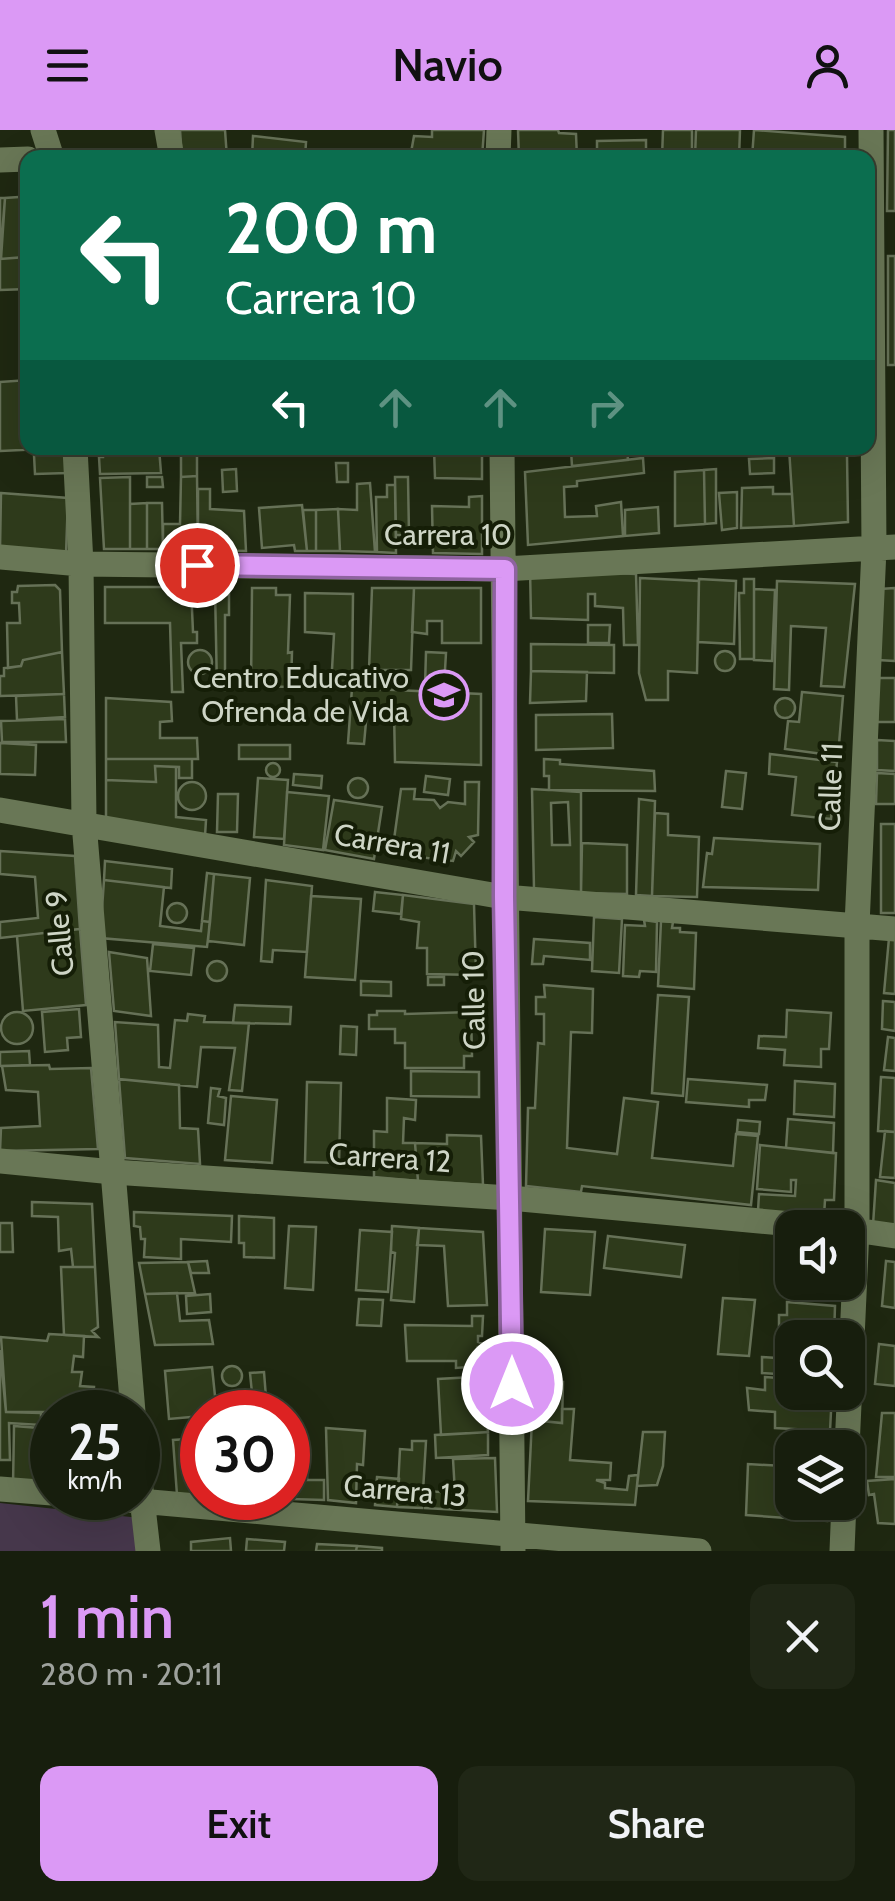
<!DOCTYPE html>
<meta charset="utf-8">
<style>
:root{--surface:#171e0d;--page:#202716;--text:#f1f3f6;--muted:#9ea29d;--line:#363c2e;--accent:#db99f5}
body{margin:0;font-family:Cabin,sans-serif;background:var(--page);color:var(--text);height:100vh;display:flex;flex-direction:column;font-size:38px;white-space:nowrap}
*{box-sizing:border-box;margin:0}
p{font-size:32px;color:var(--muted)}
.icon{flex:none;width:55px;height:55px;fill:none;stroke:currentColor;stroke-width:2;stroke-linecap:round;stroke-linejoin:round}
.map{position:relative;height:1421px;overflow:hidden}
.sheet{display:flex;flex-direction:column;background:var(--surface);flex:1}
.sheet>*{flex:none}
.banner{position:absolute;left:20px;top:20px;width:855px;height:305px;border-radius:20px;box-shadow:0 10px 40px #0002,0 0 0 2px var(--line);background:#0b6e4f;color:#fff;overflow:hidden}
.buttons{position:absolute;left:775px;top:1080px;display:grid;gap:20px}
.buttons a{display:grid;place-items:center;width:90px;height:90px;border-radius:20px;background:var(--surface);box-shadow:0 10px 40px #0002,0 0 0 2px var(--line);font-size:50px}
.speed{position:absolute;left:30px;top:1260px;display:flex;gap:20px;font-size:50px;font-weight:700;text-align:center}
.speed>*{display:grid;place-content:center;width:130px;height:130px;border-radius:50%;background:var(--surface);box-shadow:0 10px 40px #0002,0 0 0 2px var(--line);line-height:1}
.speed small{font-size:25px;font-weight:400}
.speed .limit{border:15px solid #d22;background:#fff;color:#111}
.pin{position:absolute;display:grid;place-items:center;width:85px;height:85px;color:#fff;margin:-42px;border:5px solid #fff;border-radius:50%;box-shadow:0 2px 10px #0007}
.me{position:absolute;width:110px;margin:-55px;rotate:0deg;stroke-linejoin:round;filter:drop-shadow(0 0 8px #0008)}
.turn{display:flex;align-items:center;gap:35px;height:210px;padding:0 40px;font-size:45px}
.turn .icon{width:130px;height:130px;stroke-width:2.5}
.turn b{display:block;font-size:70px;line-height:85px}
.lanes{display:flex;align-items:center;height:95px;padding:0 40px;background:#0003;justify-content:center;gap:50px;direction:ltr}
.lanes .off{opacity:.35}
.round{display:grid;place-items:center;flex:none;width:105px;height:105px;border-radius:20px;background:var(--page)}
.headline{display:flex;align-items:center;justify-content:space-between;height:170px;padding:0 40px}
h1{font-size:60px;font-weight:600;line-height:75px;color:var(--accent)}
.primary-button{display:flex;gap:20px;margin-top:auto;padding:20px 40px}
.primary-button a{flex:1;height:115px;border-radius:20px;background:var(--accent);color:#111;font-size:40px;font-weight:600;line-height:115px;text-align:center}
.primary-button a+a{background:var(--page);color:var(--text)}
header{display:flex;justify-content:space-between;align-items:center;height:130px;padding:0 40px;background:var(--accent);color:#111;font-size:45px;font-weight:600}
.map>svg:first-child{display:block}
.green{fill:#46374b}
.building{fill:#2e3a1b;stroke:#667157;stroke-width:2.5;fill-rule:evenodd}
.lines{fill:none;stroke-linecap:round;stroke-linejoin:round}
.minor{stroke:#697756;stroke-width:25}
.route-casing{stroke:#8e639f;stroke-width:25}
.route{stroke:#db99f5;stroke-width:18}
.labels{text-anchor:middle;stroke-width:8;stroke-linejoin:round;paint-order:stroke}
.street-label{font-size:30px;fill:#ced5c6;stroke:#151e07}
.poi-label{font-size:30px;fill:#ced5c6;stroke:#151e07;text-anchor:end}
</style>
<header><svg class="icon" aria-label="menu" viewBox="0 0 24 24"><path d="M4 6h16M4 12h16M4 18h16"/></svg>Navio<svg class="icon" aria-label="person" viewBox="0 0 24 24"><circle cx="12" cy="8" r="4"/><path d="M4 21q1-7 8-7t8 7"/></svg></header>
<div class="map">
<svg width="895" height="1421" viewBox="0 0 895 1421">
<rect width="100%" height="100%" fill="#1f2811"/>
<path class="green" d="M0 1373 140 1388V1421H0Z"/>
<path class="building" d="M180 0H225L227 28H182Z
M432 0H484L482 28H410L414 6 432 7Z
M518 0H558L559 3 576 4 577 28H519Z
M663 0H692V28H662Z
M696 0H740L739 28H695Z
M754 0 845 7V28H752Z
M888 0H895V81H887Z
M253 6 306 12 305 28H252Z
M646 10V28H597V11Z
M19 67H28L25 127 1 129 5 68Z
M0 68H5L0 129Z
M888 126H895V235H888Z
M25 127H28V159L0 160V129Z
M25 186H28V237H23L22 206 26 207Z
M28 250V318L43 319 0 321V252Z
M103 318H159L161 343 100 344 99 327H103Z
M181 318H197V346L181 347Z
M434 318H482V349L435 348Z
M594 318H627L628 330 572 336 571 320Z
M789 318H844V325H847L848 392 794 396Z
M66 324 67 343 35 344 34 325Z
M643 328 644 343 577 351V356L564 357 565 387 597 386 596 376 621 372 623 406 528 415 525 342Z
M774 328V343L750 344 749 329Z
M336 333H348V352H337Z
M236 339 237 361 223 362 222 340Z
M716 339V393L705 394 704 340Z
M704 340 705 394 675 396V342Z
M197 346 198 420 163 419V394H180L181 347Z
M130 347V419H104L100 348Z
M147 347H162L163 357H147Z
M395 347H408L409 405H396Z
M370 353 375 422 340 421 338 379 357 380V354Z
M387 355H395L396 423 377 422 376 367H387Z
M773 357V364H792L794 396 741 398 742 358Z
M198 359H210V379L244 381 246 421 198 420Z
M737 362V398L722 400 719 363Z
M1 363 68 368 66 424 0 420Z
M482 366V424L433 423 432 376 469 377V367Z
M147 373H162L163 419H147Z
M147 373V419H130V374Z
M302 375 307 421H295L294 415 262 418 259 378Z
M658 377 659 403 625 406V380Z
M338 379 340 421H316V380Z
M303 380H316V421H307Z
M530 439 636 444 638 515H624L623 478 595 476V464H588V490L531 488Z
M640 448 699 451 697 543 668 541V570H646L639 543Z
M699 449 736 451 734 514 698 512Z
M744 449H754V529H740L739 463H744Z
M777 451 855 454 844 557 821 556 826 498 791 496 789 560 774 559Z
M55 455 60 460 62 522 23 530 21 536 8 538 7 493H20L19 473H12V462H17L18 456Z
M105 457H191L193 502H197V513H181L183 562H172L170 493H105Z
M215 458H229V485H225V560H217Z
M252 458H276V465H290L288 523 292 522 291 557 251 556Z
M372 458H414L411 540H369Z
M414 458H481V513H442V491H427V504L412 502Z
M895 458V531L878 530 880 459Z
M754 459 775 460 772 531 754 530Z
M305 463 353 464 352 558 331 557 334 504 305 502Z
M588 495H610L609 513H588Z
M531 514 614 515V543L531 541Z
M188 532a12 12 0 1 1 24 0a12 12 0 1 1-24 0Z
M715 531a10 10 0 1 1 20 0a10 10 0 1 1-20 0Z
M62 522 64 564 0 566V546H4V538L21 536 23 530Z
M426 522 446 523 444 557 425 556Z
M531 541 587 542 586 571 530 573Z
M878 548H895V592H877Z
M352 558 481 564V635L395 632 394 581H367L364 614 348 613Z
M802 562 843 566 838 626 785 619 788 591 799 592Z
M64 564 65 587 17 590 16 566Z
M106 568 171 572 172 591 160 592V608H197L198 629H106Z
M775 578a10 10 0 1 1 20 0a10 10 0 1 1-20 0Z
M612 584 613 618 536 620V585Z
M65 589 66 612H2L1 591Z
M877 610 895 611V641L877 640Z
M0 613 36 615 35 645 0 644Z
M239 615H290V629H239Z
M770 624 837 632 831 689 792 685 796 647 769 644Z
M106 629H192V648H179V637L155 636 156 652 106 650Z
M544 629 560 630V634L654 641 655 661 549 660V646H544Z
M266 640a7 7 0 1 1 14 0a7 7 0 1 1-14 0Z
M155 636 176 637V687L206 690 205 706 106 698V650L156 652Z
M726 641 746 643 742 679 722 677Z
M877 643 895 644V674H876Z
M294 644 322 646 321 658 293 655Z
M426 646 450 649 448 665 424 662Z
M258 648 288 650 284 709 254 707Z
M348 658a10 10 0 1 1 20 0a10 10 0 1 1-20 0Z
M465 652H479L478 705 469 707 474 712 461 726 456 721 453 731 392 724 401 659H415L414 669 434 670 440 678 448 672 465 674Z
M178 666a14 14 0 1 1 28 0a14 14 0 1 1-28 0Z
M532 659 581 662V763L534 759ZM568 672 570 715H552L551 673Z
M287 662 329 666 323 720 284 715Z
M218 664H238L237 702H217Z
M639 669 655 671 652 766 636 765Z
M334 670 382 677 374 729 325 720Z
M655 683 668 684V705L699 707 697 767 652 766Z
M881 694H895V783H881Z
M714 708 820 714 818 760 703 757 707 723 712 724Z
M582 713 627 715V764L581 763Z
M0 721 75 726 80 799 0 808V792L38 788 35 747 0 744Z
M105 731 172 739 171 758 104 750Z
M207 743 214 744 210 792 202 791Z
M214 744 250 748 244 815 208 811Z
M104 750 164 757 160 796 201 801 202 791 210 792 207 817 100 808Z
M266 750 312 756 307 822 273 820 272 832 261 831Z
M375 762 403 765 401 784 373 781Z
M403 765 474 774 476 845 427 844V818H417L419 792 401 789Z
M311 766 361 769 355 850 305 847Z
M167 783a10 10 0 1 1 20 0a10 10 0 1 1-20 0Z
M594 787 622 789 619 843 592 841Z
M644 790 657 792 656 842 640 841 639 847 623 846 625 795 645 796Z
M661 791 673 792 672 798H680V802L696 803 694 859 658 856Z
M80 799 86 875 23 881 17 806Z
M889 808 895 809V864L884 863Z
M534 809 590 813V830L544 826 543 834H532Z
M153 814 194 818 191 845 150 841Z
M109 822 147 828 151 886 114 881Z
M207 841a10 10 0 1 1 20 0a10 10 0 1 1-20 0Z
M428 847H444V855H428Z
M361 851 391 852V866L361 865Z
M544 855 593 859 592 903 571 902 567 1018 617 1024 624 968 658 972 652 1028 733 1036 736 1004 758 1006 751 1075 582 1056 581 1062 526 1056 528 978H535L538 913 544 914V884H536V867H545Z
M658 865 689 867 683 966 652 963Z
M883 871 895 872V901L882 899Z
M235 875 291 877 290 894 233 893Z
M79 879 81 907 67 908 68 920 45 922 42 882Z
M787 880 831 883 829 919H821V937L784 935 785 920 758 918 759 906 786 907Z
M377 881H405V884L471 882 472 926H464V938H405V913H395V899H369V885H377Z
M1 898a16 16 0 1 1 32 0a16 16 0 1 1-32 0Z
M188 884 205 886 204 892 249 893 242 961 229 960 235 918 201 917 197 957 119 949 115 892 158 895 159 937 170 938 175 890 187 891Z
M341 896 357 897 356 925 340 924Z
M888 907 895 908V941L884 940Z
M29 921 30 935 0 936V922Z
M49 935 50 939 91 938 98 1019 0 1021 1 998 40 996 38 962 6 960 2 936Z
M411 941 479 942V967L411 966Z
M881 947 895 948V1002L878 1001Z
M119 949 179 955 180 998 198 999 200 1034 125 1028Z
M688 949 767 955 765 970H749V977L686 972Z
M795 951 835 954 834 987 794 984Z
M307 952 341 953 339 1033 305 1032Z
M211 958 220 959 218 966 226 968 224 995 208 993Z
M231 966 277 970 272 1033 225 1030Z
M387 968 416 970 415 990 404 988 403 1013H415L418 1051 374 1047V1001L387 1002Z
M788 989 834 993 833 1023 786 1018Z
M738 990 760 992 759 1004 737 1002Z
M885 1001 895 1002V1048L880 1047Z
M447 1005 481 1006 483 1055 418 1051 415 1013 447 1014Z
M760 1015 836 1023 834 1070H825L824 1086 758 1081 759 1064 795 1066 796 1050H791V1062L757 1059Z
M876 1050 895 1053V1097L873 1095Z
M32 1072 92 1074 95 1137H73L71 1119 59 1121 58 1087 32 1086Z
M134 1082 232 1086 231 1112 181 1109V1129L144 1127 145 1109H141L140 1097 134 1096Z
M239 1086 274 1088V1128L244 1127V1113H239Z
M0 1093H12L13 1122H0Z
M289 1096 316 1097 313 1160 285 1158Z
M392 1096 419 1098 414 1172 391 1170 395 1123 391 1122Z
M419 1098 483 1102 487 1175 448 1176 444 1116 417 1115Z
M545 1099 595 1102 590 1165 541 1162Z
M360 1100 392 1102 388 1162 356 1160Z
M608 1106 685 1115 681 1147 604 1138Z
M207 1131 209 1143H191L188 1132Z
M886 1131 895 1132V1178L882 1176Z
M188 1132 195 1163 145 1164 139 1133Z
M61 1137H95L98 1197 92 1201 98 1207 64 1205Z
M803 1152H836L835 1163 803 1160Z
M177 1163 180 1191 209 1190 213 1214 155 1215 145 1164Z
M210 1164 211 1182 187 1184 186 1166Z
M723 1168 755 1170 749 1226 718 1224Z
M359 1169 383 1170 381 1196 357 1195Z
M787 1172 835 1176 834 1208H792V1226L779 1225V1185H787Z
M472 1186H483L482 1206H478V1212L483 1214 478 1217 483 1220 478 1223 481 1236 456 1238V1231H407L405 1195 472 1196Z
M49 1204 84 1206 83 1227 74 1226 72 1242H82L80 1256 94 1257 92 1282H6L1 1207 47 1211Z
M879 1214 895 1216V1256L875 1254Z
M0 1220 6 1282 41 1283V1295L9 1293 10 1330H0Z
M762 1227 792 1229V1245L762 1243Z
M222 1246a10 10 0 1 1 20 0a10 10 0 1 1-20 0Z
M212 1237 215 1266 252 1263 250 1243 264 1242 267 1280 202 1282V1286L169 1289 165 1241Z
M490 1246 492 1281H486L488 1302 441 1305 438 1249Z
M765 1247 792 1249V1262H832L830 1301 775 1298V1282L749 1280 747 1258 765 1260Z
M533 1249 563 1252 562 1293 532 1290Z
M562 1279H574L570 1330 611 1333 610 1350H596L605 1353V1358L627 1360 629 1346 638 1345 635 1375 528 1371 532 1290 562 1293Z
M882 1283H895V1347H876Z
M14 1296 52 1299V1359L13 1356Z
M326 1298 365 1301 363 1335 357 1334 356 1373 328 1370Z
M488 1302V1325L436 1328 435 1305Z
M643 1302H665L663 1336 657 1355 637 1356Z
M202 1308V1366L177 1365 173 1310Z
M785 1310 829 1314V1318H792V1372H827V1391L746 1385 748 1334 784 1336Z
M412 1311H426L422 1378 397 1377 400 1319 412 1320Z
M495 1328 497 1382 425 1378 426 1361 455 1363 453 1329Z
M288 1335 307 1336V1350H324V1370L256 1368H288Z
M377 1347 399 1349 397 1377 375 1375Z
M895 1349V1394L878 1393 874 1364 869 1365 867 1351Z
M230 1408 231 1421H191V1412Z
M247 1409 285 1412 284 1421H246Z
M317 1414 357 1416 356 1421H316Z
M357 1416 382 1418V1421H356Z"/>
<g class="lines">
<path class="minor" d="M43 0 52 28
M167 0 172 28
M498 28 499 0
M0 30 28 29
M75 318 81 434 84 693 133 1282
M502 318 513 1421
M0 427 81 434 505 439 895 417
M0 680 504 767 895 799
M0 1031 113 1042 510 1068 836 1098
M848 1099 895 1106
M847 1318 857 1099V795L874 419 871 0
M138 1333 148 1421
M0 1359 52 1363
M106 1368 699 1421
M842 1421 844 1372"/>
</g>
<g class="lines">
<g class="route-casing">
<path id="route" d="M197 435 505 439 504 767 512 1254"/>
</g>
<use href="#route" class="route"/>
</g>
<defs>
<g id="school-ring" transform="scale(2.5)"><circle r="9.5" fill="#151e07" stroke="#db99f5" stroke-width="1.5"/><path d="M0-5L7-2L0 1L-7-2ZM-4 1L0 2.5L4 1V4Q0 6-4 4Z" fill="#db99f5"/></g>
</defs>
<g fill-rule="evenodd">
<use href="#school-ring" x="444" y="565"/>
</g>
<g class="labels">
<g class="street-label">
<text x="448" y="415">Carrera 10</text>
<text transform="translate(831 657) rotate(-88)" y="10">Calle 11</text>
<text transform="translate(392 714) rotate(10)" y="10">Carrera 11</text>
<text transform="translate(60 803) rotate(-95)" y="10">Calle 9</text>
<text transform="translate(474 870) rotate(-91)" y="10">Calle 10</text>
<text transform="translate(390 1028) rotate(4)" y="10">Carrera 12</text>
<text transform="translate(405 1361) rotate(5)" y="10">Carrera 13</text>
</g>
<g class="poi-label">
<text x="409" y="558">Centro Educativo<tspan x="409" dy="34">Ofrenda de Vida</tspan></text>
</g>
</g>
</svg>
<div class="buttons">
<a><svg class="icon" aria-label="sound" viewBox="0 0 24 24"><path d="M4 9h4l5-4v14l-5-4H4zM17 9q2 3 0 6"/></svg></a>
<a><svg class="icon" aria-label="search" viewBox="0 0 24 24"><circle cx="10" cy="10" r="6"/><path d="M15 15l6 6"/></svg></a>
<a><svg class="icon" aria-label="layers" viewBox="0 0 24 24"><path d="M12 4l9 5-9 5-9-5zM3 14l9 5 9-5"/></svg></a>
</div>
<div class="speed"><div>25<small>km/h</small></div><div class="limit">30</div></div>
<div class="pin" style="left:197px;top:435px;background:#d93025"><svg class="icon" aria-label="arrive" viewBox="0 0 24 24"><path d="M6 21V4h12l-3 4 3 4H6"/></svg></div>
<svg class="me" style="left:512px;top:1254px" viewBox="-20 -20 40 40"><circle r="17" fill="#db99f5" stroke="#fff" stroke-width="3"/><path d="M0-11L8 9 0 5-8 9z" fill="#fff"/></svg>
<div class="banner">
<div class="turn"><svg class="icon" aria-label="left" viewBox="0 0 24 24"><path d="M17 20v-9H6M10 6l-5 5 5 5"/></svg><div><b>200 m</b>Carrera 10</div></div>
<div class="lanes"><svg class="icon" aria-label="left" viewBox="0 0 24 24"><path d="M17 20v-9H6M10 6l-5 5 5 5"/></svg><svg class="icon off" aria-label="ahead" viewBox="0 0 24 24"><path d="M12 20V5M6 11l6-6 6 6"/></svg><svg class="icon off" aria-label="ahead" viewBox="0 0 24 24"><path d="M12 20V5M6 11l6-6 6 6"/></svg><svg class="icon off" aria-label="right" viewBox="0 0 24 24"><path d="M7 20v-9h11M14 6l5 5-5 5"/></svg></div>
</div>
</div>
<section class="sheet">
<div class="headline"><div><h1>1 min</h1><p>280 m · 20:11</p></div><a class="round"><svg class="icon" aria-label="close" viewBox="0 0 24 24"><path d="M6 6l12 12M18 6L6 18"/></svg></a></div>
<div class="primary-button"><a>Exit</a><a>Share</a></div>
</section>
